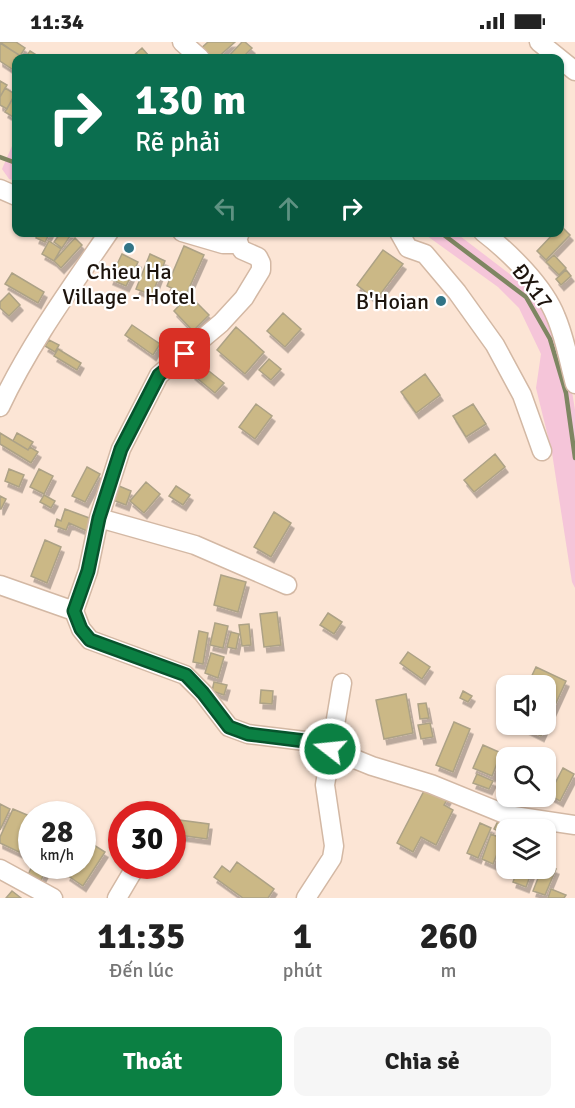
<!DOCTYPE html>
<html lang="vi">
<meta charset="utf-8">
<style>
:root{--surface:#fff;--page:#f6f6f6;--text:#222;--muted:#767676;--accent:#0b8043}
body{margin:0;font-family:Signika,sans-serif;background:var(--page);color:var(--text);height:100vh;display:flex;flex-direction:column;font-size:22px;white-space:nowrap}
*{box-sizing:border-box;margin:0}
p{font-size:20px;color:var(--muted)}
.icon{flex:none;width:33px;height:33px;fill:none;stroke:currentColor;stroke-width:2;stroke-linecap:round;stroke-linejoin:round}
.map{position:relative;height:856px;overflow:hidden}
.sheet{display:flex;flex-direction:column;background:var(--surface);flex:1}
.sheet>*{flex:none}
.hud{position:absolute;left:12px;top:12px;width:552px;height:183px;border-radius:12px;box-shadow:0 2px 4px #0004;background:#0b6e4f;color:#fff;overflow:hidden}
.tools{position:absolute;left:496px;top:633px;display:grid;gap:12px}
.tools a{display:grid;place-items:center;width:60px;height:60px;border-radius:12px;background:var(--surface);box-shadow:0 2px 4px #0004;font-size:30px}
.speed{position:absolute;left:18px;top:759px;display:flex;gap:12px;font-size:30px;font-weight:700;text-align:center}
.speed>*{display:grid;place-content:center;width:78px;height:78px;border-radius:50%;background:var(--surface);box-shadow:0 2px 4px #0004;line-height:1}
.speed small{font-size:15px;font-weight:400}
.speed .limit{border:9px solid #d22;background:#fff;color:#111}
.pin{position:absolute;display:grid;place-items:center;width:51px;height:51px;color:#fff;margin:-26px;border-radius:12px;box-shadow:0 3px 9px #0006}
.me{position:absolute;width:66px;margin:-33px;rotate:286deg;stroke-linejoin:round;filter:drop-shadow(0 0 4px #0008)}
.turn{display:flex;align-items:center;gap:21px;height:126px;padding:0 24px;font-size:27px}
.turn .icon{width:78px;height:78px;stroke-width:2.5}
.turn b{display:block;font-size:42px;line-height:51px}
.lanes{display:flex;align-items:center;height:57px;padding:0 24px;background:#0003;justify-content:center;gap:30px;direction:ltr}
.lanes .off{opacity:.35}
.eta{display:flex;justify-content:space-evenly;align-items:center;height:102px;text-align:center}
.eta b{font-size:36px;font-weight:700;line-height:42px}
.cta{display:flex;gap:12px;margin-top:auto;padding:12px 24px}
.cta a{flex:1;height:69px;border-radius:12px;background:var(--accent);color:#fff;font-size:24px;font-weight:700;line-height:69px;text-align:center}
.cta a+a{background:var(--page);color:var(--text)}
.status{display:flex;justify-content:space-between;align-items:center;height:42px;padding:0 30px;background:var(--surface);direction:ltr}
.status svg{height:16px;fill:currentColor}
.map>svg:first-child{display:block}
.green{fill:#f5c5d9}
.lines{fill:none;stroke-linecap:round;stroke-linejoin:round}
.stream{stroke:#7e8662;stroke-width:4.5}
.building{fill:#cbb886;stroke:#ada286;stroke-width:1.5;filter:url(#shadow)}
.minor-casing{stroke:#d3b8a4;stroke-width:21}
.minor{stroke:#fff;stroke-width:18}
.route-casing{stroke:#07532c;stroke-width:15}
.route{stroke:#0b8043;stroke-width:10}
.poi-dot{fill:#327486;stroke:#fff;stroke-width:2}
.labels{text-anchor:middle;stroke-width:4.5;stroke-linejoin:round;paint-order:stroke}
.poi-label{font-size:22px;fill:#1d140d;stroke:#fff}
.street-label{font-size:22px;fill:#1d140d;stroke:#fff}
</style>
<div class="status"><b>11:34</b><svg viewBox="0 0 49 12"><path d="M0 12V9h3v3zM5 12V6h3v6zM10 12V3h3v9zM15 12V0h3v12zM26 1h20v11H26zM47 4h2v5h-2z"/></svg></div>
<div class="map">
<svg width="575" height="856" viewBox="0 0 575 856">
<defs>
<filter id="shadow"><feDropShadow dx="3" dy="5.5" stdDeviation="0" flood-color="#0004"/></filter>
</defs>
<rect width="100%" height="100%" fill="#fce5d5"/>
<path class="green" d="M12 104 16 106V139L9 137 2 127Z
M423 191H456L532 249 553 280 568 325 575 368V546L572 540 552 411 536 346 541 312 519 266 498 245Z"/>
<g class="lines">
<path class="stream" d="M0 115 16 121
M440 190 526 255 550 297 566 351 575 416"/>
</g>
<path class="building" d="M0 0H16L25 6 20 14Z
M208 0H235L217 16H203L197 10Z
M242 0H245L252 6 242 16H227Z
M0 1 24 16H16L15 29 0 19Z
M142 6 150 15 133 16 132 15Z
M30 9 38 14 37 16H25Z
M0 39 7 43 0 55Z
M5 46 15 52 7 67 0 63V55Z
M14 54 16 55V68L13 75 5 70Z
M561 184 570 193 546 218 537 209 555 190H560Z
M39 190H50L45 200 36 196Z
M61 190 72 191 62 206 54 200Z
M75 196 82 203 61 226 54 219Z
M49 199 61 207 54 219 42 212Z
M184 204 204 213 186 253 167 244Z
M383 208 403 222 376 258 357 243Z
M122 212 138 220 126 244 110 237Z
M150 212 165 219 152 253 136 247Z
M554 213 566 226 559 233 546 220Z
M566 228 571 234 561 243 556 237Z
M12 231 44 250 38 261 5 242Z
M9 251 20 263 9 274 0 266V260Z
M189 253 209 273 193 289 174 269Z
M283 271 301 287 285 305 267 289Z
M132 283 160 302 153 313 125 293Z
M236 285 264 310 245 332 217 308Z
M49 298 59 303 55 310 45 304Z
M58 307 81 321 77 328 54 314Z
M269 317 281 327 271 338 259 328Z
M200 322 224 341 215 351 192 332Z
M425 332 440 353 416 371 401 350Z
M256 362 272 374 255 397 239 385Z
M473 362 486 382 466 395 453 374Z
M0 391 28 408 30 405 38 410 31 421 0 402Z
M17 391 33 400 28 408 13 399Z
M495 412 505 425 474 450 464 438Z
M87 425 100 432 85 460 72 454Z
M9 427 24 433 19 445 5 439Z
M39 427 53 434 44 452 30 445Z
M146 440 160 452 144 471 130 459Z
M119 444 131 449 126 463 113 458Z
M176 444 190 453 183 463 169 454Z
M44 453 55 459 51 466 40 460Z
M0 454 6 457 1 467H0Z
M65 467 92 477 87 489 69 481 66 488 55 484 57 477 61 479Z
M274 470 291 481 271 515 254 505Z
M45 498 61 505 47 541 31 534Z
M221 533 246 540 238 570 214 563Z
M277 570 281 603 264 605 260 572Z
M328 571 342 580 334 592 320 583Z
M215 581 228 584 223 606 210 603Z
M249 582 251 603 242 604 239 583Z
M199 589 208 591 203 622 193 620Z
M231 590 239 592 236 607 227 605Z
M408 610 430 625 422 637 400 621Z
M211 611 224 615 218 636 205 631Z
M536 625 566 639 541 694 519 683 546 682V644H527Z
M214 640 227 643 224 653 212 649Z
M261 648 273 649 272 662 260 661Z
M463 649 472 654 468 660 460 656Z
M406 652 413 691 384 697 376 658Z
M426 661 429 676 420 677 418 662Z
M454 680 470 687 453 730 436 723Z
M430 681 433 695 421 697 418 683Z
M483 703 501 711 492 734 473 726Z
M563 726 574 732 560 759 549 753Z
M477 732 493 739 489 747 473 741Z
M426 745 448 756 444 763 453 768 436 803 421 795 413 810 397 801Z
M0 762 10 767 0 788Z
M13 767 32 775V783L19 810 0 801V795Z
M500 775 510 780 504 792 494 787Z
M172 777 209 782 207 797 172 792Z
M480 781 491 786 478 816 467 811Z
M491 792 503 797 493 822 482 817Z
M89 800 105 810 83 844 67 833 73 824H82V810Z
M237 820 274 847 268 856H243L214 835 222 824 230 830Z
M546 823 556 827 545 853 533 849 542 826H546Z
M32 824 47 826 41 838 28 833Z
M518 826H533L526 845 513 840Z
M551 847 566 853 564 856H548Z
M12 849 21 856H6Z"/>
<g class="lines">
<g class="minor-casing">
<path id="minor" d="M182 0 200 16
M539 0 575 29
M0 147 16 154
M182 190 223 202H239
M240 190 237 199 242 208 258 215 261 221V228L244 256 221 281 159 333 121 407 99 476 88 529 74 569 81 587 90 598 185 633 203 651 229 685 248 692 305 699 330 707 372 724 431 742 507 773 575 783
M399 190 408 206 425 212 457 250 495 303 522 353 542 409
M483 190C509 210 544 244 556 275 565 296 569 320 575 342
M0 365C29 303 70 247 109 190
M99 476 195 503 287 543
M0 543 74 569
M0 827 53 856
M117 856 136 824
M306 856 332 816 334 804 325 743 342 641"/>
</g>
<use href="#minor" class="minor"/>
</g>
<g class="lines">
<g class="route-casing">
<path id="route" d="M185 312 159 333 121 407 99 476 88 529 74 569 81 587 90 598 186 633 203 651 229 685 248 692 305 699 330 707"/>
</g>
<use href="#route" class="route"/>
</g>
<g class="poi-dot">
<circle cx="129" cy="206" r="6"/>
<circle cx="441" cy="259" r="6"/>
</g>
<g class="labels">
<g class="poi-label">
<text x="129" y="237">Chieu Ha<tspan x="129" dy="25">Village - Hotel</tspan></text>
<text x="429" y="267" text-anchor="end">B'Hoian</text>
</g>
<g class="street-label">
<text transform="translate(533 244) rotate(52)" y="8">ĐX17</text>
</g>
</g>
</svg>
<div class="tools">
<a><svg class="icon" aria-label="sound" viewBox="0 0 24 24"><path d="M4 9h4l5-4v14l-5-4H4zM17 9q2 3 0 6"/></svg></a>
<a><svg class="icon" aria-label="search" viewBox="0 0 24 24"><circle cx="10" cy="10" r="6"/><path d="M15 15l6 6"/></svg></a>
<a><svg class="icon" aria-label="layers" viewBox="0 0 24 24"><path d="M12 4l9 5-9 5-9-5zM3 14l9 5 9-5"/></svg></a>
</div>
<div class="speed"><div>28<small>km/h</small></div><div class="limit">30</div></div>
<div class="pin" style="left:185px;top:312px;background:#d93025"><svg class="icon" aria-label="arrive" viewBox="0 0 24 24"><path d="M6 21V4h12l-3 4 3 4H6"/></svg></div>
<svg class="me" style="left:330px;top:707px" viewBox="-20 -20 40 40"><circle r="17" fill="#0b8043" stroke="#fff" stroke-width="3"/><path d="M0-11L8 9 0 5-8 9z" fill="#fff"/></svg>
<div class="hud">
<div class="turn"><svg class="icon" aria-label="right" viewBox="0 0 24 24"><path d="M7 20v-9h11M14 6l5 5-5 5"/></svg><div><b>130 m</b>Rẽ phải</div></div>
<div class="lanes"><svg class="icon off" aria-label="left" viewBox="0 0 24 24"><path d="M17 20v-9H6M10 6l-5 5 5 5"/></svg><svg class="icon off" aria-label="ahead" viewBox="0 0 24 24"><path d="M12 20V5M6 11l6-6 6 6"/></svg><svg class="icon" aria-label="right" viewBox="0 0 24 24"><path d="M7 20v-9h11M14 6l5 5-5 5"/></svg></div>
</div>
</div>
<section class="sheet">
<div class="eta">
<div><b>11:35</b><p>Đến lúc</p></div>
<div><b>1</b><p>phút</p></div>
<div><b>260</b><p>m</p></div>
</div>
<div class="cta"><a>Thoát</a><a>Chia sẻ</a></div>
</section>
